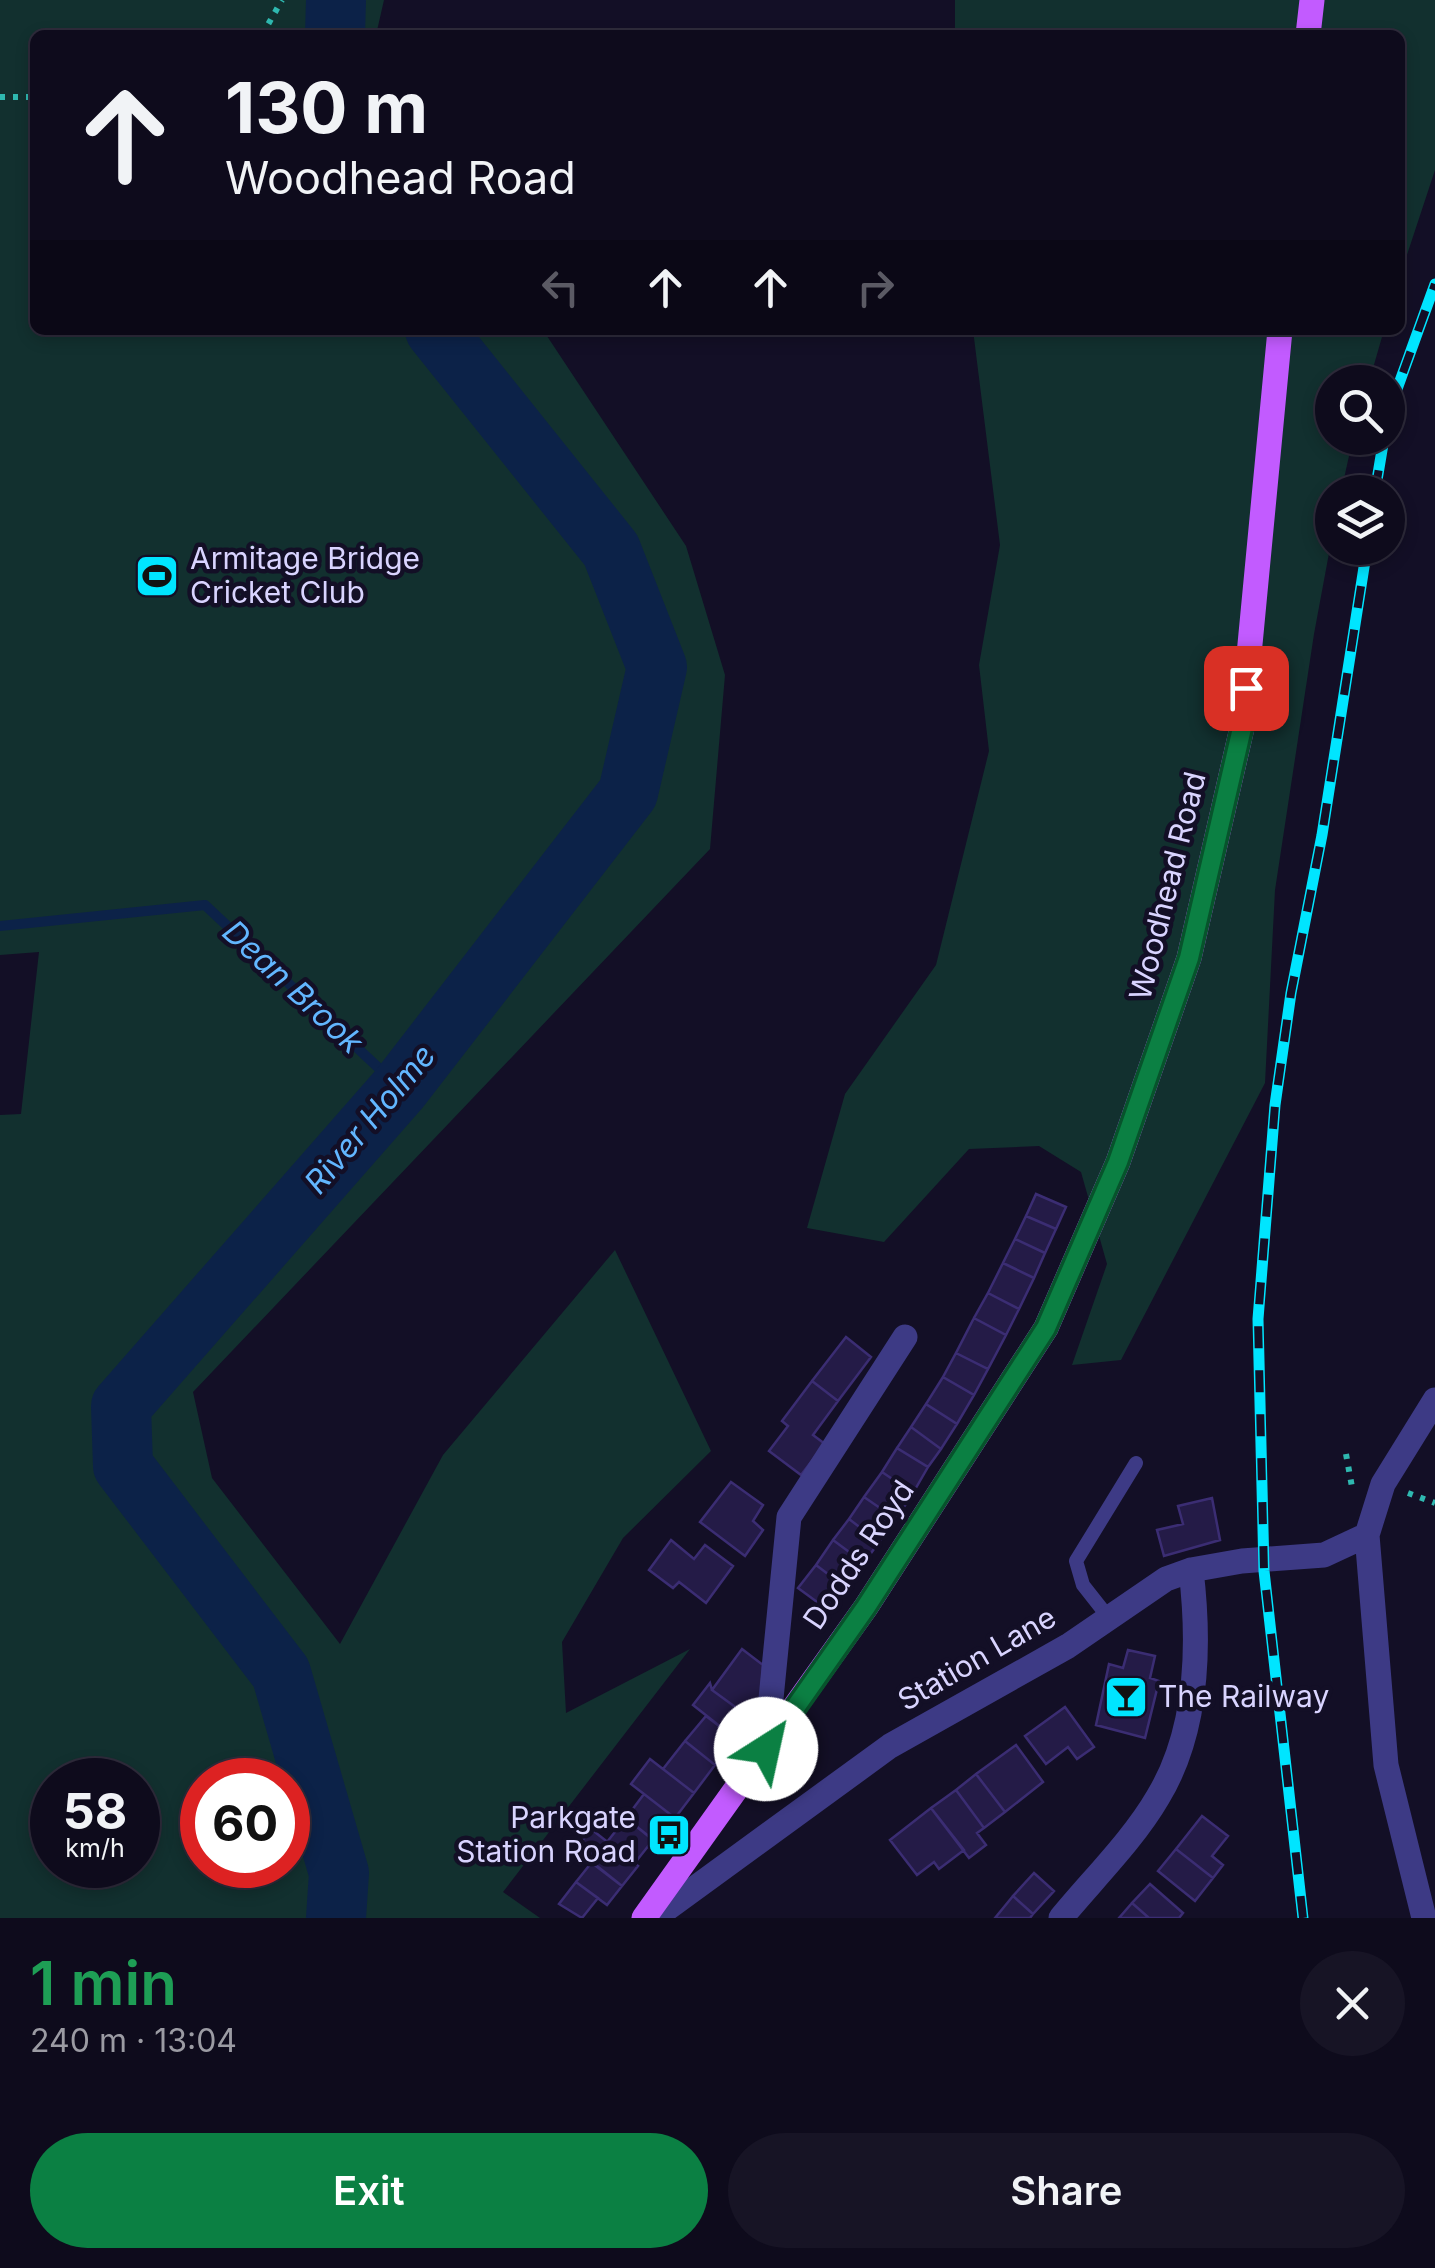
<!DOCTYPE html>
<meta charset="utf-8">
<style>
:root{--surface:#0e0b1c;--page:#171425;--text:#f1f3f6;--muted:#9b9ba3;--line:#2e2b3b;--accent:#0b8043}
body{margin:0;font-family:Inter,sans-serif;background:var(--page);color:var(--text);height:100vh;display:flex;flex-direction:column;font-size:38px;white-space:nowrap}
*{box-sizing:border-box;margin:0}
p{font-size:32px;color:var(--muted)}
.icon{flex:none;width:55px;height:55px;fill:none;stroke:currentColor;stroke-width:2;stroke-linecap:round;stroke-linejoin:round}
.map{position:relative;height:1918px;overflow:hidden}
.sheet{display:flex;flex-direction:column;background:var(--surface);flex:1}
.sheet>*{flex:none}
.guide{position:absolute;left:30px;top:30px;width:1375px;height:305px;border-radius:15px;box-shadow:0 5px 15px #0003,0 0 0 2px var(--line);background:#0e0b1c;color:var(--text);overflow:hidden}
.fabs{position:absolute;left:1315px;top:365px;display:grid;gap:20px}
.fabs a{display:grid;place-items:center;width:90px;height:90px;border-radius:50%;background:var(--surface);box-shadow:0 5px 15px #0003,0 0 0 2px var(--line);font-size:50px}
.speed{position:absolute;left:30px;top:1758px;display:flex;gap:20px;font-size:50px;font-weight:700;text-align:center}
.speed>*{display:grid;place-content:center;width:130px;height:130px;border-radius:50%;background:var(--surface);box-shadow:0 5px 15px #0003,0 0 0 2px var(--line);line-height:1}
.speed small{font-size:25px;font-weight:400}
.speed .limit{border:15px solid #d22;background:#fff;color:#111}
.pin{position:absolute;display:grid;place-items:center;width:85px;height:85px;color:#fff;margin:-42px;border-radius:20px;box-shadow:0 5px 15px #0006}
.me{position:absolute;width:110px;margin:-55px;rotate:35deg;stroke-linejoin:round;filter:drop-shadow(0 0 8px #0008)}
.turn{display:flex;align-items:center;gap:35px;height:210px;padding:0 30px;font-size:45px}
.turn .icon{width:130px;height:130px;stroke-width:2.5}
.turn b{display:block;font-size:70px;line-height:85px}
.lanes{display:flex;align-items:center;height:95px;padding:0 30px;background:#0003;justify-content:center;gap:50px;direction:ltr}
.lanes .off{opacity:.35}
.round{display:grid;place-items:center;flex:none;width:105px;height:105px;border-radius:52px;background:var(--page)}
.summary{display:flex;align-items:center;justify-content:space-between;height:170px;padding:0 30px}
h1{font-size:60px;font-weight:600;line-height:75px;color:#1e9e55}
.cta{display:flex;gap:20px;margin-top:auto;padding:20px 30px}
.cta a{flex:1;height:115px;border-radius:60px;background:var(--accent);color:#fff;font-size:40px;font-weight:600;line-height:115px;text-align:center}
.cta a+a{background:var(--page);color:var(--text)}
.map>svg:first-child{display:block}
.green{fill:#12302f;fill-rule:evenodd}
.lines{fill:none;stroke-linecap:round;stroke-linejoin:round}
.stream{stroke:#0c2248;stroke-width:10}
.river{stroke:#0c2248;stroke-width:60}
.building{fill:#241b47;stroke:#3b2d73;stroke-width:2.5}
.path{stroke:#2fb8b0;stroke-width:6;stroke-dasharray:5 8;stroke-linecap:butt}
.lane{stroke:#3d3a85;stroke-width:14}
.street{stroke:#3d3a85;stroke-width:25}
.primary{stroke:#c25bff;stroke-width:25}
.rail-casing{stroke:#00e5ff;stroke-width:11}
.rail{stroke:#130f26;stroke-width:8;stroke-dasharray:22;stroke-linecap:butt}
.route-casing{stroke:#07532c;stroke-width:25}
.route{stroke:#0b8043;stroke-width:18}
.labels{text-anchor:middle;stroke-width:9;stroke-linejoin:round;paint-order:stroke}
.poi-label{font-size:30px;fill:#d9d4ff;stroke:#130f26;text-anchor:start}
.street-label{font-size:30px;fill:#d9d4ff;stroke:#130f26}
.water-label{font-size:32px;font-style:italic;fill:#62b6ff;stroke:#130f26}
</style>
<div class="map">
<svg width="1435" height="1918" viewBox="0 0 1435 1918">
<rect width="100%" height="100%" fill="#130f26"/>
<path class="green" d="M0 0H384L376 35H35V330H543L686 546 725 675 710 849 193 1392 212 1478 340 1644 443 1455 615 1250 711 1451 623 1538 562 1642 566 1713 690 1649 503 1892 540 1918H0V1115L21 1114 39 952 0 955ZM138 1780V1865H52V1780ZM202 1780H288V1865H202Z
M955 0H1435V170L1400 276V35H955Z
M973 330H1384L1369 382H1332V438H1353L1341 492H1332V537L1314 634 1275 890 1265 1083 1121 1360 1072 1365 1107 1264 1081 1172 1039 1146 969 1149 884 1242 807 1228 845 1094 936 965 989 751 979 665 1000 545Z"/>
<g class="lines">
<path class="stream" d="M0 926 205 905 400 1088"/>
<path class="river" d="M335 35 336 0
M336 1918 339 1873 281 1673 123 1466 121 1406 400 1088 628 793 657 667 611 550 435 330"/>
</g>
<path class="building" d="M1036 1194 1066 1207 1056 1229 1026 1216Z
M1026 1216 1056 1229 1045 1253 1015 1239Z
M1015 1239 1045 1253 1034 1278 1003 1263Z
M1003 1263 1034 1278 1019 1309 988 1293Z
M988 1293 1019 1309 1006 1335 974 1318Z
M974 1318 1006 1335 988 1369 956 1353Z
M846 1337 871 1357 838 1401 812 1381Z
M956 1353 988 1369 974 1395 943 1377Z
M943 1377 974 1395 957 1424 926 1404Z
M812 1381 838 1401 813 1435 825 1444 801 1475 769 1451 788 1426 782 1421Z
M926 1404 957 1424 941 1449 911 1427Z
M911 1427 941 1449 928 1467 897 1448Z
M897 1448 928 1467 913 1493 882 1472Z
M882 1472 913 1493 896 1519 864 1497Z
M731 1482 763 1505 753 1521 763 1530 745 1556 700 1522Z
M864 1497 896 1519 879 1542 849 1519Z
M1212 1498 1220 1540 1164 1556 1157 1530 1183 1524 1178 1506Z
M849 1519 879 1542 864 1563 833 1540Z
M671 1540 694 1559 705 1545 733 1566 706 1603 679 1582 673 1588 649 1570Z
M833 1540 864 1563 845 1587 816 1565Z
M816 1565 845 1587 828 1610 798 1588Z
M742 1649 763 1665 760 1712 753 1720 712 1690Z
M1128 1650 1155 1656 1150 1678 1159 1681 1145 1738 1096 1725 1109 1664 1123 1668Z
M710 1683 712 1690 753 1720 736 1739 693 1705Z
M1065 1707 1094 1747 1077 1759 1068 1747 1046 1764 1025 1736Z
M706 1716 736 1739 715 1765 685 1741Z
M685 1741 715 1765 694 1793 663 1769Z
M1016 1745 1043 1782 1005 1812 976 1774Z
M650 1759 694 1793 675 1818 631 1784Z
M976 1774 1005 1812 984 1828 956 1790Z
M956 1790 984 1828 977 1833 986 1845 969 1858 931 1808Z
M644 1794 675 1818 656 1842 626 1818Z
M931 1808 964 1850 939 1869 934 1862 917 1875 890 1840Z
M1202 1816 1228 1836 1212 1856 1223 1865 1213 1878 1176 1849Z
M626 1818 653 1840 634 1864 607 1842Z
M591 1829 638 1866 622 1886 575 1850Z
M1176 1849 1213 1878 1195 1901 1158 1871Z
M592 1862 622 1886 607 1905 576 1882Z
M1034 1873 1054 1891 1033 1914 1013 1896Z
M576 1882 598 1898 582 1918 559 1904Z
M1150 1884 1183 1913 1179 1918H1149L1132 1903Z
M1013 1896 1033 1914 1030 1918H995Z
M1132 1903 1149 1918H1119Z"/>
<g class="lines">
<path class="path" d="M262 35 282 0
M0 97H35
M1346 1454 1352 1487
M1408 1493 1435 1503"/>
<path class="lane" d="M1109 1618 1083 1585 1076 1561 1136 1463"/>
<path class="street" d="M766 1749 789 1517 905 1337
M654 1918 890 1746 1068 1646 1166 1579 1191 1570 1242 1561 1324 1555 1367 1535
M1061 1918C1093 1879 1133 1840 1158 1797 1198 1731 1200 1645 1191 1570
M1424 1918 1386 1765 1367 1535 1383 1484 1435 1400"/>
<path class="primary" d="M1308 35 1312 0
M644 1918 866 1607 1046 1328 1118 1162 1189 958 1242 728 1280 330"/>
<g class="rail-casing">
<path id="rail" d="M1388 414 1435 284
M1375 492 1384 438
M1303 1918 1264 1571 1258 1319 1275 1105 1291 993 1322 835 1367 548"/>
</g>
<use href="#rail" class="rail"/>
</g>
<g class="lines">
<g class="route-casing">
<path id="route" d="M766 1749 866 1607 1046 1328 1118 1162 1189 958 1242 728 1246 688"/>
</g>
<use href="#route" class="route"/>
</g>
<defs>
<g id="stadium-square" transform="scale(2.25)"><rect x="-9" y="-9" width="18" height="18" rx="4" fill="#00e5ff" stroke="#130f26"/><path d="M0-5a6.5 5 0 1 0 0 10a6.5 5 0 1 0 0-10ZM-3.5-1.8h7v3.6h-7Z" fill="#111"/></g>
<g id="bar-square" transform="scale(2.25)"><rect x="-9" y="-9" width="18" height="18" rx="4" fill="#00e5ff" stroke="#130f26"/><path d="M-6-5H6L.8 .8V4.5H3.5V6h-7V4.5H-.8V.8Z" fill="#111"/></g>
<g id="bus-square" transform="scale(2.25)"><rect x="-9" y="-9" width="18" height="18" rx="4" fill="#00e5ff" stroke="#130f26"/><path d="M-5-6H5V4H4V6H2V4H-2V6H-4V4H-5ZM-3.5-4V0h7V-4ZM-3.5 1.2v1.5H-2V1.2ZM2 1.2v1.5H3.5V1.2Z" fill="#111"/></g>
</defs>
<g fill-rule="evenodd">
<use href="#stadium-square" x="157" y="576"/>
<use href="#bar-square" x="1126" y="1697"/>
<use href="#bus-square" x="669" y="1835"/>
</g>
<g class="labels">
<g class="poi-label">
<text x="190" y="569">Armitage Bridge<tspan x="190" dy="34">Cricket Club</tspan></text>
<text x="1158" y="1707">The Railway</text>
<text x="636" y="1828" text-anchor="end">Parkgate<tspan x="636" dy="34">Station Road</tspan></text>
</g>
<g class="street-label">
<text transform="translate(1168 886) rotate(-76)" y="10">Woodhead Road</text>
<text transform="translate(859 1555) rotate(-56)" y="10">Dodds Royd</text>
<text transform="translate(977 1659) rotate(-30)" y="10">Station Lane</text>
</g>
<g class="water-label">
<text transform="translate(293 987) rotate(43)" y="11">Dean Brook</text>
<text transform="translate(370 1119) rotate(-50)" y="11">River Holme</text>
</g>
</g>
</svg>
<div class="fabs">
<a><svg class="icon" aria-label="search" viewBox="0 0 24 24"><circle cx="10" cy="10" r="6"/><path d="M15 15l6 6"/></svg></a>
<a><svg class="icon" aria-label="layers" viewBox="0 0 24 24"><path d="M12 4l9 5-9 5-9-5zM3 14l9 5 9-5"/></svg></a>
</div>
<div class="speed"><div>58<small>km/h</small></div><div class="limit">60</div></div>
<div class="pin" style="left:1246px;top:688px;background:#d93025"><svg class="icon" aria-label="arrive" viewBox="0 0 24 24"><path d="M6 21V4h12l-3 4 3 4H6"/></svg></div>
<svg class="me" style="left:766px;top:1749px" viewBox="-20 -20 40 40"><circle r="19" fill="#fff"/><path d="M0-13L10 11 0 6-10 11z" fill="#0b8043"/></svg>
<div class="guide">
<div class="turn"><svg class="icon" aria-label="ahead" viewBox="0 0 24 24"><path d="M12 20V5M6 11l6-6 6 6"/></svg><div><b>130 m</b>Woodhead Road</div></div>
<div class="lanes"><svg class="icon off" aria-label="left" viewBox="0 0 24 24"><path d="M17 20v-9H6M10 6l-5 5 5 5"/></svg><svg class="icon" aria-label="ahead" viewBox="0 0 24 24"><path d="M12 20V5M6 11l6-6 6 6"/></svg><svg class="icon" aria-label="ahead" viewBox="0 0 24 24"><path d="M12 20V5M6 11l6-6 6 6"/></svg><svg class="icon off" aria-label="right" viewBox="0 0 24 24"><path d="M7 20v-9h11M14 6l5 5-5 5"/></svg></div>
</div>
</div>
<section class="sheet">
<div class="summary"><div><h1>1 min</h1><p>240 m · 13:04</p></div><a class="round"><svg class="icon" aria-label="close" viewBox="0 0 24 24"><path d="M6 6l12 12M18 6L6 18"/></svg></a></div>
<div class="cta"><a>Exit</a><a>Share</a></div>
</section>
